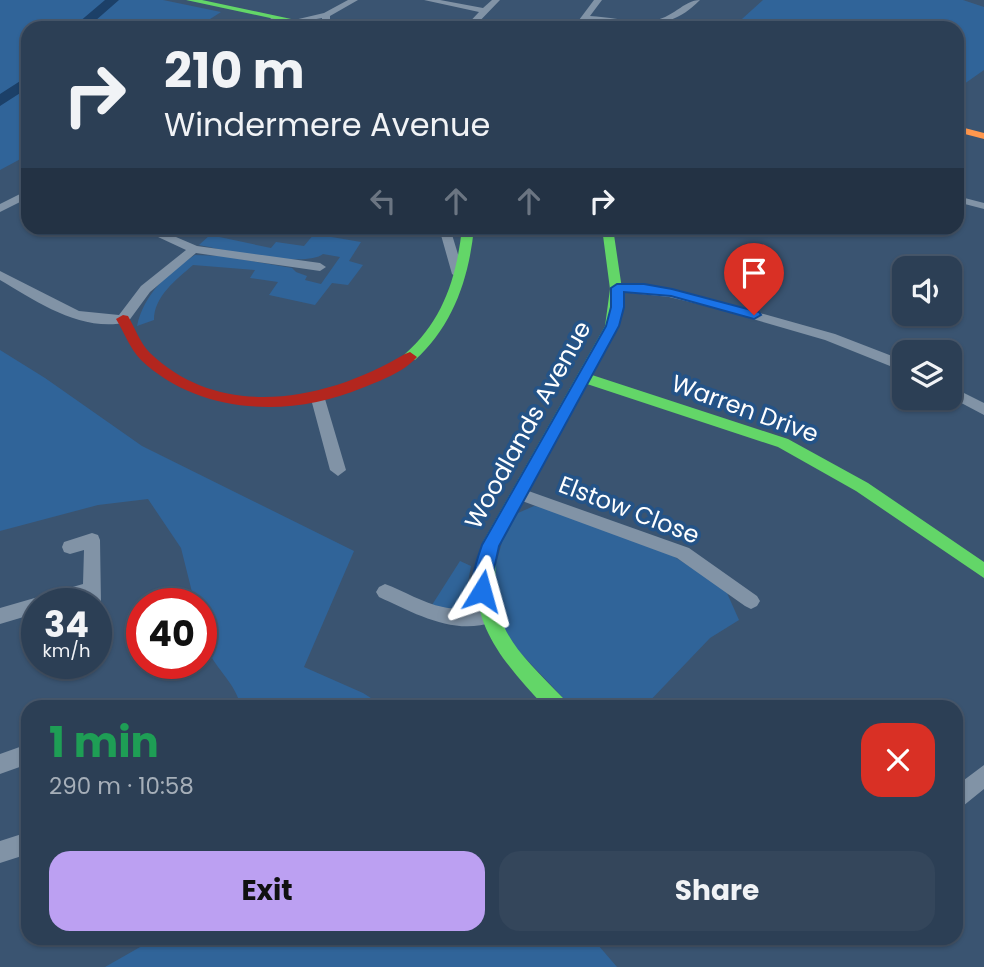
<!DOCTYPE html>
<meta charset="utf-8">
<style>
:root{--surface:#2c3f55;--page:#34465b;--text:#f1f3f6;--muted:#a6afb9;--line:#48586c;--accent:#bca0f2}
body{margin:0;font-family:Poppins,sans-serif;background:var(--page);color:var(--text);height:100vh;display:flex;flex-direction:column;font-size:26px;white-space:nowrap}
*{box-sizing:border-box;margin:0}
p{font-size:23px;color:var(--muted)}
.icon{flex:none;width:38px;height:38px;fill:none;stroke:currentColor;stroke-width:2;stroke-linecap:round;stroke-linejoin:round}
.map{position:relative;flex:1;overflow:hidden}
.side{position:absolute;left:21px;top:700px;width:942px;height:245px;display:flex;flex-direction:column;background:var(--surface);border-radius:21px;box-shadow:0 2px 5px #0004,0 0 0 2px var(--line)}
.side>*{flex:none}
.banner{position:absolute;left:21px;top:21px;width:943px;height:214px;border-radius:21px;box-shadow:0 2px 5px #0004,0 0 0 2px var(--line);background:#2c3f55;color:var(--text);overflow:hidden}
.tools{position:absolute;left:892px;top:256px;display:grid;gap:14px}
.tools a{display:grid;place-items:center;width:70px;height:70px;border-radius:14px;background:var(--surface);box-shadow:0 2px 5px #0004,0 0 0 2px var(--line);font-size:35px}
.speed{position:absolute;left:21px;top:588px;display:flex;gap:14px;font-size:35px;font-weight:700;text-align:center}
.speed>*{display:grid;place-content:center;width:91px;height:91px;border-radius:50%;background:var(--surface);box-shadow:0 2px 5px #0004,0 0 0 2px var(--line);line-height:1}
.speed small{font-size:18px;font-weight:400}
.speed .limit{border:10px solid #d22;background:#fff;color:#111}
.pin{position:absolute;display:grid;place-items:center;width:60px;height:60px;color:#fff;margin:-72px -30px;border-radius:50% 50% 50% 0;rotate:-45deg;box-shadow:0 0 7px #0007}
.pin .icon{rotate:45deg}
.me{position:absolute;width:77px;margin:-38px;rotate:8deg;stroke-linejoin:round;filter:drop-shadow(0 0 5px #0008)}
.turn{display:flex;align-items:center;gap:24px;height:147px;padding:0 28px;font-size:32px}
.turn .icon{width:91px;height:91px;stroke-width:2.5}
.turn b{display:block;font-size:49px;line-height:60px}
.lanes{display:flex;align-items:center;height:66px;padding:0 28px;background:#0003;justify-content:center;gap:35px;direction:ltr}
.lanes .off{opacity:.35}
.round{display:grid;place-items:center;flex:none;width:74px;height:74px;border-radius:21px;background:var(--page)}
.head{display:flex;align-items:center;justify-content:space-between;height:119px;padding:0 28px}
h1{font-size:42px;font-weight:700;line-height:52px;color:#1e9e55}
.cta{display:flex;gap:14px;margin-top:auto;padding:14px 28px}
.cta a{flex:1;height:80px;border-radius:21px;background:var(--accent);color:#111;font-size:28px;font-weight:700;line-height:80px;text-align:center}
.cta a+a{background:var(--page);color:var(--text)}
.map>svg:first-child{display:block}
.green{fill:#306499}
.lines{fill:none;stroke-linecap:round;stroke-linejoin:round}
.river{fill:#1c4068;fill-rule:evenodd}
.street{fill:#8193a6;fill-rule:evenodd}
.fast{fill:#63d668;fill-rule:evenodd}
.slow{fill:#ff974d;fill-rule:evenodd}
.jam{fill:#b3261e;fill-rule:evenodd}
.route{fill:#1a73e8;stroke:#114b97;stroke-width:2}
.labels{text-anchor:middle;stroke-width:7;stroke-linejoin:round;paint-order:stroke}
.street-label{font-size:24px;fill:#fff;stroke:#245387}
</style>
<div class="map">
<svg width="984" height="967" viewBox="0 0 984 967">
<rect width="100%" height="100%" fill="#3a5471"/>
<path class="green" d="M0 0H163L221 12 196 28H28V155L0 170Z
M763 0H963L984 7V70L957 89V28H732Z
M314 234 361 242 349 261 363 265 348 285 332 283 315 305 269 295 278 282 250 278 255 270 193 265C176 280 154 296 154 320L137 326C144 294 168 272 195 255L222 256 292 268 296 272 307 276 305 280 321 284 340 257 323 254C306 268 223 250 199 245L210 235 271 248 276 242 304 246Z
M0 350 45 378 142 446 354 551 304 667 363 693 385 707H241C236 684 217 670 207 649 200 635 201 619 201 604H195L181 548 148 499 98 505 0 531Z
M534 506 542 507 673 556 712 580 727 593 739 620 710 638 644 707H572L507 639 492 579 502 542 518 513Z
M460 561 471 566 468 582 471 610 455 612 432 605Z
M156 938H592L617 967H105Z"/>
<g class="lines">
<path class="river" d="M105 0H119L87 28H72Z
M28 76V88L0 106V94Z"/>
<path class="street" d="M348 0H358L330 16V28H322V18L294 23 290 21 324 13Z
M424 0H440L483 8 492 0H500L473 28H464L479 12Z
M594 0H602L590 16C609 17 631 22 651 21 672 19 684 0 700 0 666 35 630 24 587 21L581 28H573Z
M274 16 281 18 267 28H258Z
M28 190V198L0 212V204Z
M957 196 984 203V209L957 202Z
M142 228H155L197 246 320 263 326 267 320 271 196 253 150 292 128 322C82 333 37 302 0 280V271L79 311 119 315 141 286 186 250 143 230Z
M439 228H450L464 274 462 277 458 278 452 274Z
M617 284 669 290 724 303 835 334 905 361V372L825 340 715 308 669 297 613 291V285Z
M950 386 984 403V415L950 397Z
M318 394 325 399 346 470 338 476 330 470 311 399Z
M520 488 689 548 757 596 760 601 757 606 751 609 745 606 677 558 514 498 512 494 514 490Z
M92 533 98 535 100 540 101 604 98 610H96V604H83V599L67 604H37V613L0 624V608L83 584 84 550 70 554 64 552 62 547 64 542Z
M385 584C404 591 423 603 443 607 459 611 478 605 493 610L496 616 493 622C454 636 414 613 379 597L376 592 379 587Z
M28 744V764L0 774V754Z
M984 765V789L963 806 956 809V786Z
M28 832V854L0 863V841Z"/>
<path class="fast" d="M186 0H202L333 28H317Z
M462 228H474C469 278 453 326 415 360H405L403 357 405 354C443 321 457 276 462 228Z
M602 228H613L622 289 619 326 592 375 788 439 868 483 984 562V578L856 491 778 447 587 384 498 546C486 626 512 646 565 700L568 707H545C508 667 468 625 478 566 480 557 480 548 484 540L605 326 610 289Z"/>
<path class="slow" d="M957 126 984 133V139L957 132Z"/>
<path class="jam" d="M123 315 128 316C135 328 140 343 150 353 222 422 328 400 405 354L410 352 417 357C404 372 380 381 362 388 291 418 199 415 141 360 130 349 124 332 116 319Z"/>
</g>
<path class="route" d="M644 284 672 289 759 312 761 315 754 319 671 296 624 292V307L619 326 499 546 488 597 482 599 476 597C468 582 477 560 482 545L606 326 611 307V288L617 284Z"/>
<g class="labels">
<g class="street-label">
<text transform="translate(745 409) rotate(20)" y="8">Warren Drive</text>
<text transform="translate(528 425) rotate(-61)" y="8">Woodlands Avenue</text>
<text transform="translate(629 510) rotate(21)" y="8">Elstow Close</text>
</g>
</g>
</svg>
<div class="tools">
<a><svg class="icon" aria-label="sound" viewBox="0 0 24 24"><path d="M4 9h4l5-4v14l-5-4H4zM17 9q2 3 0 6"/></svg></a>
<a><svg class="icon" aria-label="layers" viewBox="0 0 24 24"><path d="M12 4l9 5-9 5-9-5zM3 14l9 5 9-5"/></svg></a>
</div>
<div class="speed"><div>34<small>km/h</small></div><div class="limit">40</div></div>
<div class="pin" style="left:754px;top:315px;background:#d93025"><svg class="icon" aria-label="arrive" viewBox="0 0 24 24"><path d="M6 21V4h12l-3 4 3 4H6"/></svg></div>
<svg class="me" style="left:482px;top:591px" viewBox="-20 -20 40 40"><path d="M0-17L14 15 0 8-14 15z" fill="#1a73e8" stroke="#fff" stroke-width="4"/></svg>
<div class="banner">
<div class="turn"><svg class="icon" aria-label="right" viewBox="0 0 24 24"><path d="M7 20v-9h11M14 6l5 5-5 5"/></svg><div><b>210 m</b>Windermere Avenue</div></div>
<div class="lanes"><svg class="icon off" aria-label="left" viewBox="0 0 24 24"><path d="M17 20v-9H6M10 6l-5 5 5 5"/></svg><svg class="icon off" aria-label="ahead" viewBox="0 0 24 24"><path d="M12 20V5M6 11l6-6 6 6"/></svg><svg class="icon off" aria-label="ahead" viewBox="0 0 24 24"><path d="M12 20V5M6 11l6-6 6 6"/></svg><svg class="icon" aria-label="right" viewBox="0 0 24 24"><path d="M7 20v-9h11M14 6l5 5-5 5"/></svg></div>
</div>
<section class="side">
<div class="head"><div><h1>1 min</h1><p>290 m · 10:58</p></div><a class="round" style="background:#d93025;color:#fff"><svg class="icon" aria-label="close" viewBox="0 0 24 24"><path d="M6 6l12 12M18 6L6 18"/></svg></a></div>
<div class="cta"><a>Exit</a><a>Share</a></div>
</section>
</div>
